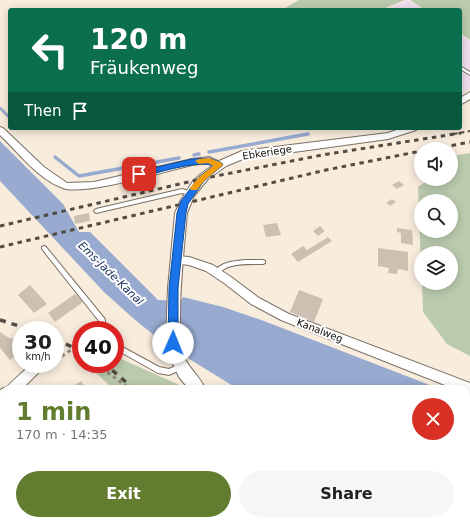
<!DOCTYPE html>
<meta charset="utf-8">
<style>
:root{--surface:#fff;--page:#f6f6f6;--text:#202124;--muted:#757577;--accent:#627c30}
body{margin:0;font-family:"DejaVu Sans",sans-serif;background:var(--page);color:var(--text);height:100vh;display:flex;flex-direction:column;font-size:15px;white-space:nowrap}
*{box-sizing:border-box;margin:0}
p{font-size:13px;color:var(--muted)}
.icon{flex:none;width:22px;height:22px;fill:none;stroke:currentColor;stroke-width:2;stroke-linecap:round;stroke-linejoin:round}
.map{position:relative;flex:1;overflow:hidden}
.drawer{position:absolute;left:0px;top:385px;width:470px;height:140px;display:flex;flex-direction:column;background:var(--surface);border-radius:12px 12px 0 0;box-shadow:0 2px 10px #0003}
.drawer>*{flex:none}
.guide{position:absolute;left:8px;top:8px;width:454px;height:122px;border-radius:4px;box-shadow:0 2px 10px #0003;background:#0b6e4f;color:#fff;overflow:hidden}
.controls{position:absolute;left:414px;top:142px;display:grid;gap:8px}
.controls a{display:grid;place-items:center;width:44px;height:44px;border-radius:50%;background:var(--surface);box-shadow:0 2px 10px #0003;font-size:20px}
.speed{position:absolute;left:12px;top:321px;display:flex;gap:8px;font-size:20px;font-weight:700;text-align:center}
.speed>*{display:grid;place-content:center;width:52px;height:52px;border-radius:50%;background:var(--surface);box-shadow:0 2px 10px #0003;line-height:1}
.speed small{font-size:10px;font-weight:400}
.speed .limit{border:6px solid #d22;background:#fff;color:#111}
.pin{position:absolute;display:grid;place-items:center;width:34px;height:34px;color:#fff;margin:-17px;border-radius:8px;box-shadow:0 2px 6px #0006}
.me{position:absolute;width:44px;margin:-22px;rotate:1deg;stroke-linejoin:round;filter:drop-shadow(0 0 3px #0008)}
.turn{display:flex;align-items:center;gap:14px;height:84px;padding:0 16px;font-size:18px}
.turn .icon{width:52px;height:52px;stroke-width:2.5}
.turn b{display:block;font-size:28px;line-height:34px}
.then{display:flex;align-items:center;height:38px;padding:0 16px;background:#0003;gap:8px;font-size:15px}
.round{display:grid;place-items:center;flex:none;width:42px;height:42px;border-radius:21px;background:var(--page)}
.overview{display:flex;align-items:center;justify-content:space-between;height:68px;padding:0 16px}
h1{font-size:24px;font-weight:700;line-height:30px;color:var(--accent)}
.button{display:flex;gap:8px;margin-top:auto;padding:8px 16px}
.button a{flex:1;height:46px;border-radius:24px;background:var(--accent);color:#fff;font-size:16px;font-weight:700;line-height:46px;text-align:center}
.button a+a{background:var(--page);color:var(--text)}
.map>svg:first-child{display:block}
.commercial{fill:#f1dded}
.green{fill:#bbcaad;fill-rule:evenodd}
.forest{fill:#a6ba93}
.water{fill:#98aad0}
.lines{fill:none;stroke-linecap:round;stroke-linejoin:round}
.stream-far1{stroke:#98aad0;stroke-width:3}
.stream{stroke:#98aad0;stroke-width:3.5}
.building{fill:#ccc0b2}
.service-casing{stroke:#7b7064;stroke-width:2}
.minor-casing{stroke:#7b7064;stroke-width:2}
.tertiary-casing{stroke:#7b7064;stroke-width:2}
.path{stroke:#91897e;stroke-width:3;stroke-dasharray:3.5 3.5;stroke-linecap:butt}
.service{fill:#fff;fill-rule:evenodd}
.minor{fill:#fff;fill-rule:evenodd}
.tertiary{fill:#fff;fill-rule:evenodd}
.rail-far2{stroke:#524c44;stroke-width:2;stroke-dasharray:3.5 3.5;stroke-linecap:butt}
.rail-far1{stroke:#524c44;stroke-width:3;stroke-dasharray:4.5 4.5;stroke-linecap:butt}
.rail{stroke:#524c44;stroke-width:3.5;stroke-dasharray:6 6;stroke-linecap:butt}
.route{fill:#1a73e8;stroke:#114b97}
.slow{fill:#f59e0b}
.labels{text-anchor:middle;stroke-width:4;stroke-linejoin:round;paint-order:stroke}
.street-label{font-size:10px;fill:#110d08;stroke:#fff}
.water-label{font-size:11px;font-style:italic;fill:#1b2f5e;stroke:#fff}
</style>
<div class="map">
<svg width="470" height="525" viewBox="0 0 470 525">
<rect width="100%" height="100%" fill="#f8ecdd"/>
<path class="commercial" d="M408 0 423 10H384Z
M460 34 470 41V89L460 95Z"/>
<path class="green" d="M299 0H405L380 10H282Z
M410 0H470V40L460 33V10H425Z
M470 153V356L447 344 423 312 422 283H451V253H421V266L418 187 430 179H451V156ZM421 201H451V231H421Z
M115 357H117L188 389H113L90 367 98 364H115Z
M118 521H369L370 525H121Z"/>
<path class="forest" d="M369 521H402L409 525H370Z"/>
<path class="water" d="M0 141 63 204 79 232H90L158 300 181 301 183 297 223 307 264 321 440 389H238L165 344 134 319 104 292 0 181Z
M466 399 470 401V501L466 500Z"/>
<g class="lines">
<path class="stream-far1" d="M0 108 9 117"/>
<path class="stream" d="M209 152 308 134
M194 155 199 154
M55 157 79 176 179 158"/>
</g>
<path class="building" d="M399 181 404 185 397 189 392 185Z
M392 199 396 202 390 206 386 203Z
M89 213 90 221 75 224 74 216Z
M277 223 281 235 266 237 263 225Z
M320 226 325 231 318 236 313 231Z
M397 228 412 230 413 245 401 243V233L397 232Z
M328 237 332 241 298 262 291 254 303 246 307 250Z
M378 248 408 252V271L398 269 397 274 388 273 389 268 378 266Z
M30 285 47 304 34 313 18 295Z
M299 290 323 299 314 322 290 312Z
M75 294 83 302 55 322 48 313Z
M0 332 9 338 15 339 21 344V352L10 360 0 348Z
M81 381 86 389H69Z
M4 478V504L0 507V480Z
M466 519 470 521V525H447L448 521H466Z
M74 521H92L96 525H74Z"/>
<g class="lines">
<g class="service-casing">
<path id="service" d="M460 66 470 72V75L460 69Z
M182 189 192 192V193L190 195 182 193 96 213 94 211 96 209Z
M44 246 46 247 104 318 105 320 104 330H98L99 321 42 249V247Z
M245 260H263L265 261V263L263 264C252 264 239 263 228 267 224 269 221 271 217 273H215L214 271C222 262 234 261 245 260Z
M115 343 159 367 169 369 180 364 182 365 183 367 182 369 169 375 158 373 115 349Z"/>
</g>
<g class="minor-casing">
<path id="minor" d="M0 127 3 128 44 167 67 183 94 182 192 159 209 157 222 163 223 165 219 168 208 163 192 165C167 171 83 196 63 188 38 179 19 153 0 135Z
M177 256 189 257 213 265 231 277 259 298 289 314 470 383V395L466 393V389H455L281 320 251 304 224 283 206 271 189 265 173 263 172 260 173 257Z
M31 364H45L43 368 22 389H4V400L0 402V390L4 388 6 389C8 384 26 370 31 364Z"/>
</g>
<g class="tertiary-casing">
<path id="tertiary" d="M470 92V99L460 105V98Z
M402 128H418L416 130 388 139 243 159 226 166 208 179 194 196 187 213C184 248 180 282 180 317 180 329 178 341 182 353 187 367 200 376 205 389H189L179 377 169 355 166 343 168 288 175 213 181 200 193 181 201 174 219 161 242 151 388 133Z
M407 521H429L430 525H409Z"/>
</g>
<path class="path" d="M74 349 81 354
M55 358 62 356 81 343
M96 364 130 389
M220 521 222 525"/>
<use href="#service" class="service"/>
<use href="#minor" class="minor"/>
<use href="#tertiary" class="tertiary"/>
<path class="rail-far2" d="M454 134 470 131"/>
<path class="rail-far1" d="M434 149 470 142
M0 226 201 179 322 155 461 133
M0 247 326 170 421 151"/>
<path class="rail" d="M0 320 32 330
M55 339 81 351
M102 364 112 370 134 389
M250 521 253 525"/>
</g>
<path class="route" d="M209 158 222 163 223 165 204 181 188 204 186 213 178 288V343L177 346 173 348 169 346 168 343 169 288 177 213 181 201 199 177 213 166C199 159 155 174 139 177L135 174 139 171 192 159Z"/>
<path class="slow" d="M209 158 222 163 223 165 204 181 197 190H191L190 188 199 177 213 166 208 163 199 164 195 161 199 159Z"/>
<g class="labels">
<g class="street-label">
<text transform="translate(267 152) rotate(-9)" y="4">Ebkeriege</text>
<text transform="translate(320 330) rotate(21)" y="4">Kanalweg</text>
</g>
<g class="water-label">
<text transform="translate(111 273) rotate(44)" y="4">Ems-Jade-Kanal</text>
</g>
</g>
</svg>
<div class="controls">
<a><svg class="icon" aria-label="sound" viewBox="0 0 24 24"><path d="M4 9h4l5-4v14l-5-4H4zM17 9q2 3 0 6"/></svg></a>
<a><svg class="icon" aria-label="search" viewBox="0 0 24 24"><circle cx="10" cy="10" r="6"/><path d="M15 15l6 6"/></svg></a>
<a><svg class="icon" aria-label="layers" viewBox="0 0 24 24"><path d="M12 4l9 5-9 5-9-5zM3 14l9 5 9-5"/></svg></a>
</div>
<div class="speed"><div>30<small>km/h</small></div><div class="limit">40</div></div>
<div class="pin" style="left:139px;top:174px;background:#d93025"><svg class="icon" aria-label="arrive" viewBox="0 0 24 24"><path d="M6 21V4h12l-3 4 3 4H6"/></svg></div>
<svg class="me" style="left:173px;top:343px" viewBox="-20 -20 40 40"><circle r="19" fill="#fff"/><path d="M0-13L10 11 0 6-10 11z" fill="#1a73e8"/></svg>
<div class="guide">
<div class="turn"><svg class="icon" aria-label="left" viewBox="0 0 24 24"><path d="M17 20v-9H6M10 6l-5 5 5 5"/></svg><div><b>120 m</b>Fräukenweg</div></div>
<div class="then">Then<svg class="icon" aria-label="arrive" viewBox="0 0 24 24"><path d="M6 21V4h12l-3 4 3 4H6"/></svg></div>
</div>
<section class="drawer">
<div class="overview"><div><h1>1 min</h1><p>170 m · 14:35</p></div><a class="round" style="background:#d93025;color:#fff"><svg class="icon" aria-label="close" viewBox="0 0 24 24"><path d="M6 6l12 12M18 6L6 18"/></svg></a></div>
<div class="button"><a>Exit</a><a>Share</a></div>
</section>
</div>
